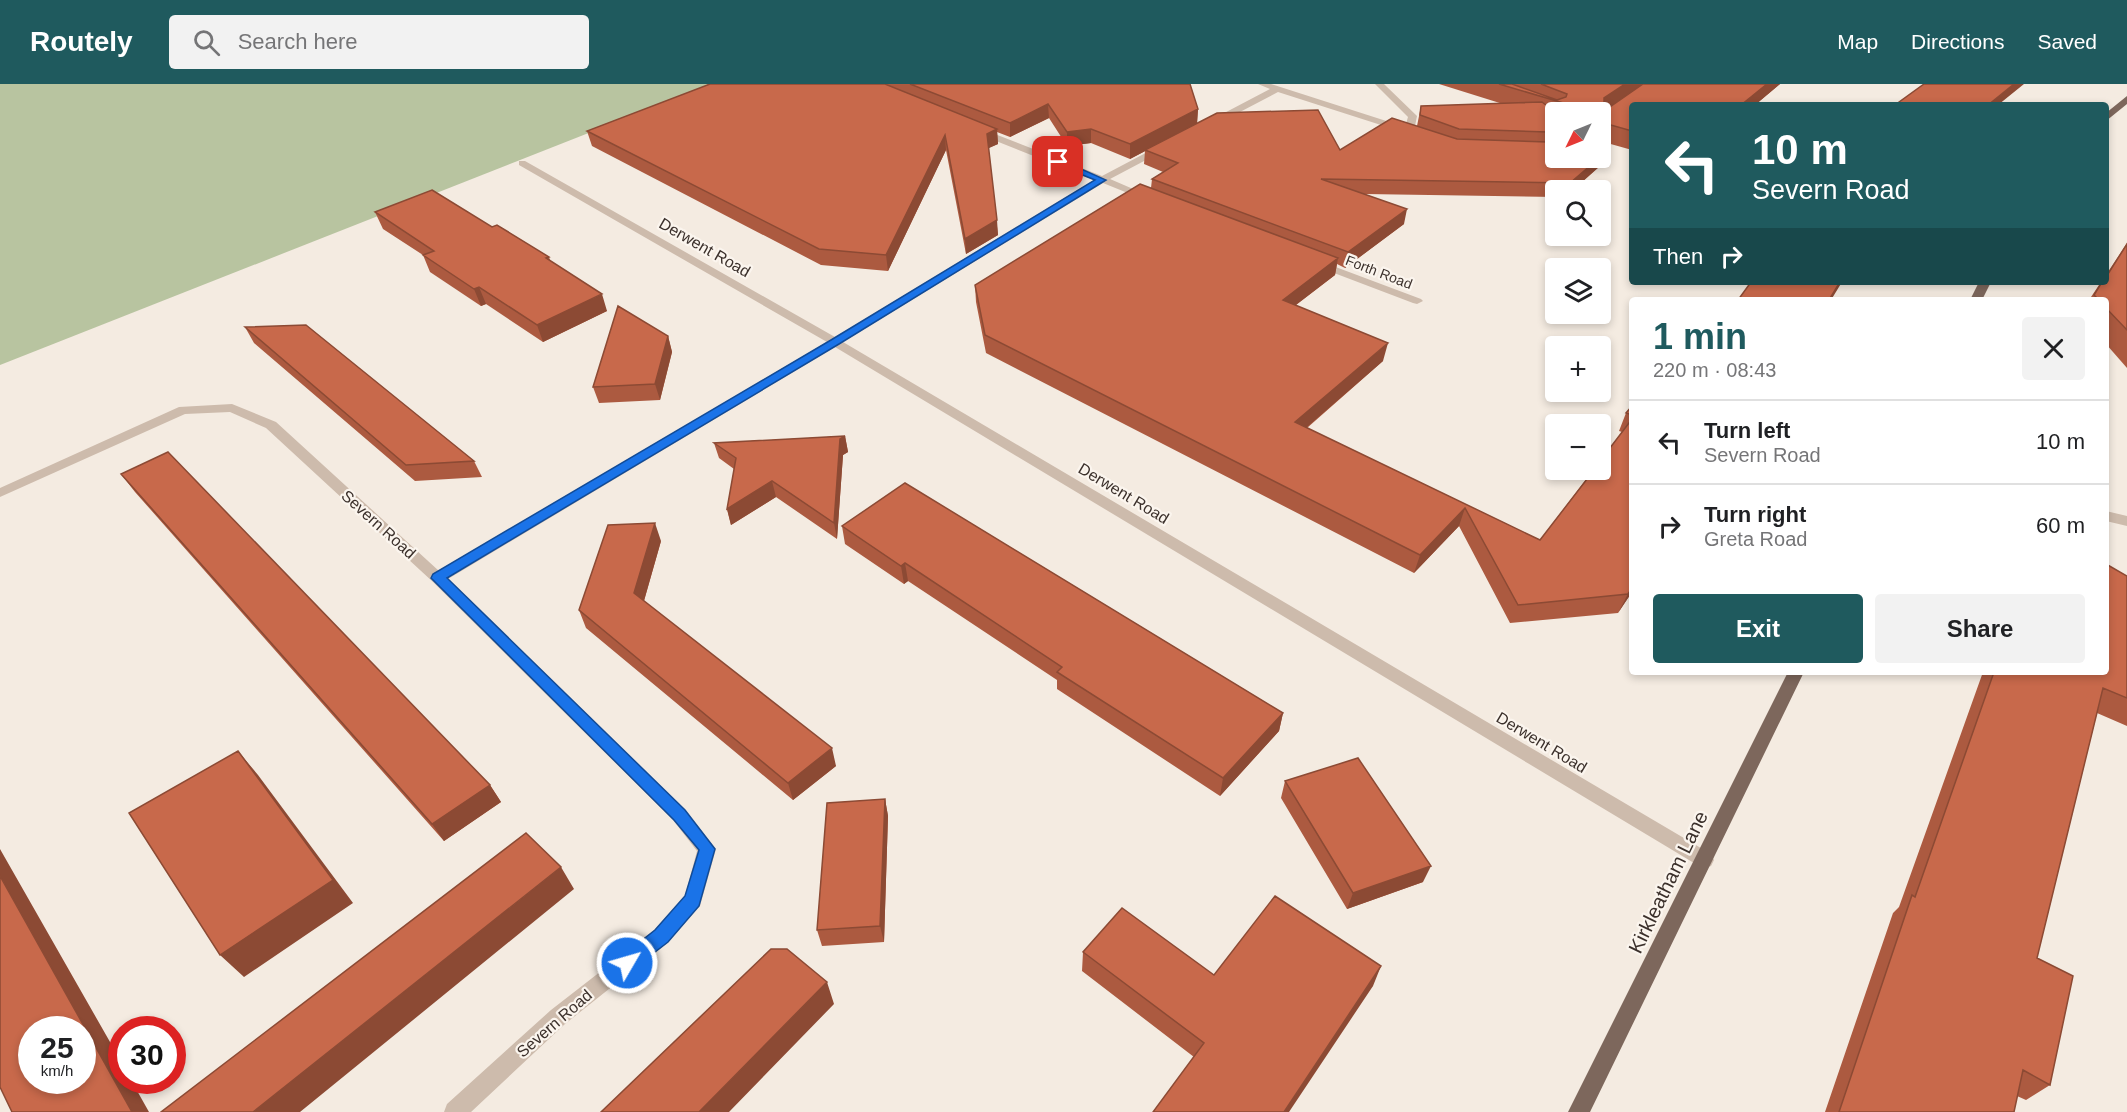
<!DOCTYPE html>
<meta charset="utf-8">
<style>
:root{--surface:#fff;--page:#f2f2f2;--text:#202124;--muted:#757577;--line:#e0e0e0;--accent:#1f5a5e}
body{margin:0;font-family:Helvetica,sans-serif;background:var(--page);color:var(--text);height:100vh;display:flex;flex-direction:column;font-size:22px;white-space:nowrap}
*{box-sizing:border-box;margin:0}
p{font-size:20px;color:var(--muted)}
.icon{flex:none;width:33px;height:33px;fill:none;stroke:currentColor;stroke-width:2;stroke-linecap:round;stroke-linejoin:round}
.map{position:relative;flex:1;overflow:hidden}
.details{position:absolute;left:1629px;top:213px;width:480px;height:378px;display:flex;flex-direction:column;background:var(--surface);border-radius:6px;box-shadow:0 3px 9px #0003}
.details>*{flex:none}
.top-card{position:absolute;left:1629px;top:18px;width:480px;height:183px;border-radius:6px;box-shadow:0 3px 9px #0003;background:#1f5a5e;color:#fff;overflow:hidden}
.needle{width:39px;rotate:227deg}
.buttons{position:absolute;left:1545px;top:18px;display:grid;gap:12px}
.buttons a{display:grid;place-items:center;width:66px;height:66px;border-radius:6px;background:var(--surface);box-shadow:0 3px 9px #0003;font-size:30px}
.speed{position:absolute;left:18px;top:932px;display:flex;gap:12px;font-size:30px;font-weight:700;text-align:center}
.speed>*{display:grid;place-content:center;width:78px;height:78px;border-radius:50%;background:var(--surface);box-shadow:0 3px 9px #0003;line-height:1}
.speed small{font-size:15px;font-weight:400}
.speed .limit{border:9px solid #d22;background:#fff;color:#111}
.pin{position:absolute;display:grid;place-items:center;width:51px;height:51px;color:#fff;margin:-26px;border-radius:12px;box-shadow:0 3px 9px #0006}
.me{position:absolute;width:66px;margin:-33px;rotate:52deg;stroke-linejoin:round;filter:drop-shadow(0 0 4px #0008)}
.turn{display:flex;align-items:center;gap:21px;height:126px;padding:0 24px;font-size:27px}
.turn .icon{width:78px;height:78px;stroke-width:2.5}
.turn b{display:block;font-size:42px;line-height:51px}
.then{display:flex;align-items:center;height:57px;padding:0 24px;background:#0003;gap:12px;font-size:22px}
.round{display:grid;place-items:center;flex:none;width:63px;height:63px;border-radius:6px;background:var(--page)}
.headline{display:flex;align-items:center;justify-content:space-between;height:102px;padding:0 24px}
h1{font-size:36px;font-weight:600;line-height:45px;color:var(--accent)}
.cta{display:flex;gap:12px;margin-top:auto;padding:12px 24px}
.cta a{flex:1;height:69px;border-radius:6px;background:var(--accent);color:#fff;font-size:24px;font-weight:600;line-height:69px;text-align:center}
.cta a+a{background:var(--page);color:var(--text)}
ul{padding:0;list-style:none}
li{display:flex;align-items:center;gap:18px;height:84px;padding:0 24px;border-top:2px solid var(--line)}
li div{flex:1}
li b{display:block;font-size:22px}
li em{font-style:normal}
header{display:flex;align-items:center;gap:36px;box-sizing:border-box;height:84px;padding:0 30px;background:var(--accent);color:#fff}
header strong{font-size:28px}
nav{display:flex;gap:33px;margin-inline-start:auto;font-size:21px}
.search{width:420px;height:54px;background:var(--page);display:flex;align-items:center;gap:15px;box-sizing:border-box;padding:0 21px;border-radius:6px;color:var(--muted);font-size:22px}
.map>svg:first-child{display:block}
.green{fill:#b8c4a0}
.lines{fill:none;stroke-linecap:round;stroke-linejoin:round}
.minor{fill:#cdbbac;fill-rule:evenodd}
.primary{fill:#7d675c;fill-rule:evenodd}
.wall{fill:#ac5a40}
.shaded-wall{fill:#8c4a34}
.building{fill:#c8694b;stroke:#8c4a34;stroke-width:1.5;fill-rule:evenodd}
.route{fill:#1a73e8;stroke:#114b97;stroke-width:1.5}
.labels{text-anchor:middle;stroke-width:4.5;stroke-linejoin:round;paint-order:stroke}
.far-street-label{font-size:14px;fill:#3b302b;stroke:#fbf5ee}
.street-label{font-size:16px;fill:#3b302b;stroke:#fbf5ee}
.near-street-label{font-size:20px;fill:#3b302b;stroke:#fbf5ee}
</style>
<header>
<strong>Routely</strong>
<div class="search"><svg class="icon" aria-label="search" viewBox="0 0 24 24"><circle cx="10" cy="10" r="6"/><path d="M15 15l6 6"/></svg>Search here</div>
<nav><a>Map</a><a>Directions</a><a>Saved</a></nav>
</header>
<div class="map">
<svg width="2127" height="1028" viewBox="0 0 2127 1028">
<rect width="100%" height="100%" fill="#f4ebe1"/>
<path class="green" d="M0 0H713L0 281Z"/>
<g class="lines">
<path class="minor" d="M1258 0H1271L1405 43 1408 33 1375 0H1384L1417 32 1414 47 1409 50 1278 8 1217 40H1211V36L1270 5Z
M976 45H982L1102 92 1157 63H1163V67L1110 95 1154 114 1145 116 1103 99 843 258 1711 770 1714 776 1711 782 1705 784 1699 782 835 263 448 495 685 726 716 765 700 822 668 858 565 940 471 1028H444L447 1020 551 926 654 846 685 812 697 767 673 736 433 498 266 344 230 328 185 330 0 413V404L179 323 232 320 276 338 439 487 827 258 519 81V77H525L835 253 1094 96 976 49Z
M1317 176 1421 215 1423 217 1417 220 1413 219 1313 181V177Z
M2106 427 2127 432V442L2106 437Z"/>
<path class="primary" d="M2127 12V20L2106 37V29Z
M1979 198H1991L1982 216H1970Z
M1788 588H1804L1590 1028H1568Z"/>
</g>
<path class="wall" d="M707 0H1190L1198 25 1197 39 1340 66 1417 42 1421 22 1503 20 1439 0H1780L1755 21H1632V66L1600 57V28H1556V74L1605 68 1600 82 1573 106H1556V113L1365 110 1404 140 1345 184 1337 180 1335 191 1296 221 1383 277 1307 344 1540 456 1622 348 1619 347 1626 329 1632 322V508L1618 529 1510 539 1459 442 1414 489 986 269 976 218 975 201 1151 104 1152 95 1163 88 1144 80 1145 67 1130 75 1091 59 1067 62 1049 34 1010 53 997 48 998 60 988 64 998 151 966 170 946 66 888 187 821 181 592 62 587 47 708 1Z
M375 128 492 143 549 173 550 176 607 227 543 258 486 220 481 222 430 188 423 171 383 145Z
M2127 159V284L2106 260V216H2089L2101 198H2106V191Z
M245 243 474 377 482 393 415 397 254 259Z
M668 252 672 268 660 316 599 319 593 303Z
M845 352 848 368 843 371 837 455 776 413 731 441 727 425 734 385 719 374 714 359Z
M121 390 490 701 501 718 444 757 135 408Z
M842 442 1283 629 1279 647 1220 712 1057 605V596L908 497 904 500 845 460Z
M661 457 644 517 836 682 793 716 586 544 579 526Z
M2127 492V642L2097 629 2037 874 2050 1001 2026 1016 2017 1012 2014 1028H1825L1893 829 1899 823 1983 588H2106Z
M1285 697 1423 798 1347 825 1281 714Z
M885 715 888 732 884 858 822 862 817 846Z
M1083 868 1214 891 1373 902 1194 973 1082 887Z"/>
<path class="shaded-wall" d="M1625 0H1643L1600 30 1604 14Z
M1767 0H1780L1755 21H1741Z
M2014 0H2024L1998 21H1988Z
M1048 20 1049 34 1010 53V39Z
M1198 25 1197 40 1130 75V60Z
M997 45 998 60 987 65V50Z
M1091 45V59L1067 62V48Z
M1556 46 1555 59 1544 62 1548 48Z
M945 51 946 66 888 187 886 171Z
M1605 68 1600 82 1573 106H1567L1570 99 1599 74H1600V72Z
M1407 125 1404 140 1345 184 1348 168Z
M997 136 998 151 966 170 965 155Z
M1338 174 1335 191 1280 233 1283 216Z
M1840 198H1842L1831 216H1829Z
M479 203 486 220 481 222 474 205Z
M602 210 607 227 543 258 537 241Z
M668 252 672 268 660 316 655 300Z
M1388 259 1383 277 1292 356 1295 338Z
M845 352 848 368 843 371 837 455 834 439 840 355Z
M772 397 776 413 731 441 727 425Z
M1465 424 1459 442 1414 489 1420 471Z
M655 439 661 457 641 527 634 509Z
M905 479 908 497 904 500 901 482Z
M1632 504V508L1618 529 1628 510Z
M1283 629 1279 647 1220 712 1223 694Z
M832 664 836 682 793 716 788 699Z
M238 667 258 691 353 819 244 893 220 871Z
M490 701 501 718 444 757 432 740Z
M885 715 888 732 884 858 880 842Z
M0 765 122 979V996H131L149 1028H132L0 792Z
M1431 782 1423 798 1347 825 1353 809Z
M561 783 574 805 300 1028H253Z
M1381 882 1373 902 1289 1028H1284Z
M827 898 834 920 729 1028H699Z"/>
<path class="building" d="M710 0H885L997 45 987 50 997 136 965 155 945 51 886 171 819 165 587 47Z
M910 0H1190L1198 25 1130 60 1091 45 1067 48 1048 20 1010 39Z
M1499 0H1512L1557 16 1566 13 1567 10 1541 0H1625L1604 14V24L1607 25 1643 0H1767L1741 21H1632V47L1600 38V28H1584V25Z
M1924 0H2014L1988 21H1895Z
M1542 18 1556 29V46L1548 48 1459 45 1420 31 1421 22Z
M1318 26 1340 66 1392 34 1457 55 1548 58 1556 56V74H1599L1570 99 1321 95 1407 125 1348 168 1152 95 1178 79 1145 66 1217 29Z
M1600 64 1605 68 1600 72Z
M1140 100 1338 174 1283 216 1388 259 1295 338 1540 456 1594 386H1600V377L1632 335V504L1628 510 1518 521 1465 424 1420 471 985 251 975 201Z
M432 106 492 143 497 141 549 173 546 174 602 210 537 241 479 203 474 205 423 171 434 167 375 128Z
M2127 160V246L2106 224V216H2099L2094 211 2102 198H2106V193Z
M1751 198H1840L1829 216H1738Z
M618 222 668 252 655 300 593 303Z
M306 241 474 377 406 381 245 243Z
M1632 322V331L1626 329Z
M845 352 840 355 834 439 772 397 727 425 736 374 714 359Z
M168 368 490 701 432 740 121 390Z
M905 399 1283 629 1223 694 1057 588 1062 583 905 479 901 482 842 442Z
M655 439 634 509 832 664 788 699 579 526 608 441Z
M2106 480 2127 492V614L2103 604 2037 874 2073 892 2050 1001 2023 986 2014 1028H1839L1912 811 1915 813 1994 588H2106Z
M238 667 333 796 220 871 129 729Z
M1358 674 1431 782 1353 809 1285 697Z
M885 715 880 842 817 846 827 719Z
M526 749 561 783 253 1028H161Z
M0 792 132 1028H12L0 1003ZM32 945H82V996H32Z
M1275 812 1381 882 1284 1028H1153L1204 959 1083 868 1122 824 1214 891Z
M771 865H787L827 898 699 1028H601Z"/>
<path class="route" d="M1055 76H1061L1106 96 839 260 447 494 685 726 715 765 699 822 668 858 633 885 627 887 621 885 618 879 621 873 655 846 685 812 699 766 674 736 431 494 433 490 831 256 1095 96 1055 80Z"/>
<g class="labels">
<g class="far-street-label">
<text transform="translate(1379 188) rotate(21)" y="5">Forth Road</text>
</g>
<g class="street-label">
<text transform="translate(705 163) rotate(30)" y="6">Derwent Road</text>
<text transform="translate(1124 409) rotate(31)" y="6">Derwent Road</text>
<text transform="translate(379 440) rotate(42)" y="6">Severn Road</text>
<text transform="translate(1542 658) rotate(31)" y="6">Derwent Road</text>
<text transform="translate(554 939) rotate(-41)" y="6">Severn Road</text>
</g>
<g class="near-street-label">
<text transform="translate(1668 798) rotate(-64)" y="7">Kirkleatham Lane</text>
</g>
</g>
</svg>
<div class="buttons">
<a><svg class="needle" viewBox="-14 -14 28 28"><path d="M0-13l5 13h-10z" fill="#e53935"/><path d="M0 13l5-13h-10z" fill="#757577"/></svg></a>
<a><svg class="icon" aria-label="search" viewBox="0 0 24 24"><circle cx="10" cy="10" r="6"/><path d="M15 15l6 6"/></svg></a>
<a><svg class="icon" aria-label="layers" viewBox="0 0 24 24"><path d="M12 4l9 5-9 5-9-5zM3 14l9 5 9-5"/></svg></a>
<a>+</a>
<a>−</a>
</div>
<div class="speed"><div>25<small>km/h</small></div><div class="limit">30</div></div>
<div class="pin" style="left:1058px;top:78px;background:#d93025"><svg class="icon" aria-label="arrive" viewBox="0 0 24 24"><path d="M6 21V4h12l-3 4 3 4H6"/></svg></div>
<svg class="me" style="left:627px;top:879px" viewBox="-20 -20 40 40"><circle r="17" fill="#1a73e8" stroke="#fff" stroke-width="3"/><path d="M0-11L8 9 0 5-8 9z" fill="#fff"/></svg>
<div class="top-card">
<div class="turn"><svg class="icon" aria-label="left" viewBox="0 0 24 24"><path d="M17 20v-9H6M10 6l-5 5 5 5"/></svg><div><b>10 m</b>Severn Road</div></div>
<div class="then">Then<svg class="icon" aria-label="right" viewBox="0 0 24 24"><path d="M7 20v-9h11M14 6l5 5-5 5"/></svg></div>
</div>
<section class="details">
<div class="headline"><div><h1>1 min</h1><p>220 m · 08:43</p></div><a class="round"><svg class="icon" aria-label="close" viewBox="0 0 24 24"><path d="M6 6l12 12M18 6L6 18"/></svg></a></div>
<ul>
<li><svg class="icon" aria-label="left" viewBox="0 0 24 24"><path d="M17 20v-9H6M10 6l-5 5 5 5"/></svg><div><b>Turn left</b><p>Severn Road</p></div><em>10 m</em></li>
<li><svg class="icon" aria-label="right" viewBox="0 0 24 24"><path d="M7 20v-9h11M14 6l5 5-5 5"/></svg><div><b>Turn right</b><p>Greta Road</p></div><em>60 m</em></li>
</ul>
<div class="cta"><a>Exit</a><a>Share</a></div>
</section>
</div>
